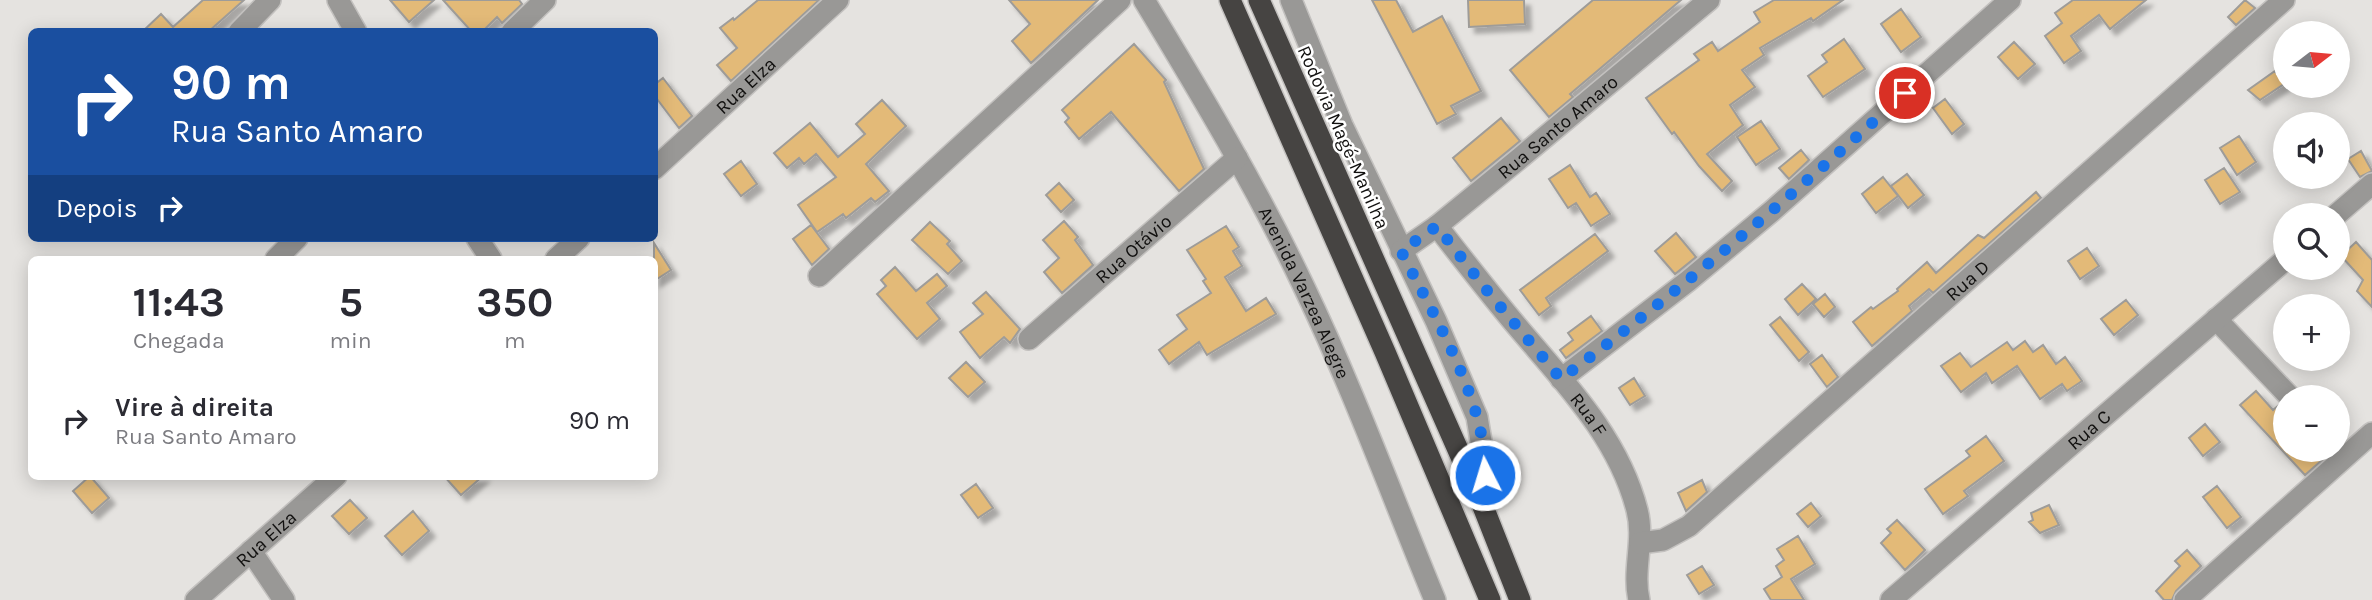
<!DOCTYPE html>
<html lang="pt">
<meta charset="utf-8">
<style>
:root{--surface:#fff;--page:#f7f7f7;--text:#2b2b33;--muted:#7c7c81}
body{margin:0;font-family:Karla,sans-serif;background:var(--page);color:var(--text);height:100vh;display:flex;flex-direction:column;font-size:26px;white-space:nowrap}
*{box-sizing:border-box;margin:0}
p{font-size:23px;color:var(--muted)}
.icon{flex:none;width:38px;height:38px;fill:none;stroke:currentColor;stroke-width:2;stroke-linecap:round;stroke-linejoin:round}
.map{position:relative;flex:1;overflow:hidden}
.panel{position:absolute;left:28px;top:256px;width:630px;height:224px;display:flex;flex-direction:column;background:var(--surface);border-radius:10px;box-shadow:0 4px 18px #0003}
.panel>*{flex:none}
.banner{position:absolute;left:28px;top:28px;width:630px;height:214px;border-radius:10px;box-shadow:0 4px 18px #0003;background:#1a4fa0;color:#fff;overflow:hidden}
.needle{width:46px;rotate:74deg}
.tools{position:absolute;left:2273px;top:21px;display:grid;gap:14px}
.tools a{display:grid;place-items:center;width:77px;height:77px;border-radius:50%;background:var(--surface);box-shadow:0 4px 18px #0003;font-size:35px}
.pin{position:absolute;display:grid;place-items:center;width:60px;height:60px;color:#fff;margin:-30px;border:4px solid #fff;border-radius:50%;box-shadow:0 2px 7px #0007}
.me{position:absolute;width:77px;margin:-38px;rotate:355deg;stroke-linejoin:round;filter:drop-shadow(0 0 5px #0008)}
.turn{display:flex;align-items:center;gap:24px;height:147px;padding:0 28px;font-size:32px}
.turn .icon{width:91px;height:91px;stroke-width:2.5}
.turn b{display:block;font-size:49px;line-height:60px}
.then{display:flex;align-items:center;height:66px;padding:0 28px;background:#0003;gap:14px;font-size:26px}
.eta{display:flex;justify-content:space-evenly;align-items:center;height:119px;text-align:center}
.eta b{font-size:42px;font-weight:700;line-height:49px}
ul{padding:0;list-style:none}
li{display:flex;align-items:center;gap:21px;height:91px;padding:0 28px}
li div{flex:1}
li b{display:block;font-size:26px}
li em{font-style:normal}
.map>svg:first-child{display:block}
.building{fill:#e3ba78;stroke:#9e9c99;stroke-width:2;filter:url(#shadow)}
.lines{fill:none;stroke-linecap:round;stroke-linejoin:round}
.minor-casing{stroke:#c3c1bf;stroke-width:24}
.highway-casing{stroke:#c3c1bf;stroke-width:24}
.minor{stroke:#999896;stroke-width:21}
.highway{stroke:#464442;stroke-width:21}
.route{stroke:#1a73e8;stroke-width:12;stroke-dasharray:0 21.6}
.labels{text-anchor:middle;stroke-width:5;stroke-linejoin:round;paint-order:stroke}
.street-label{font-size:19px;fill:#11100f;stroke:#fff}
</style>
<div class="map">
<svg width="2372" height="600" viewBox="0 0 2372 600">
<defs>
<filter id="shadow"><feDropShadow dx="6" dy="6" stdDeviation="2" flood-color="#0004"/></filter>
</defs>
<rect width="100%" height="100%" fill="#e5e3e0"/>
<path class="building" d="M203 0H244L208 32H142L161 14 173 27Z
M390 0H434L409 22Z
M443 0H519L522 4 502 23 497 17 482 32H472Z
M758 0H819L731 81 717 65 737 48 720 28 733 18 734 20Z
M1009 0H1098L1031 63 1012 41 1030 24Z
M1372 0H1396L1413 32 1442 16 1481 91 1451 106 1456 114 1437 124Z
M1468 0H1524L1525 24 1469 27Z
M1593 0H1681L1570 94 1573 97 1549 117 1510 70Z
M1774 0H1843L1813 21 1811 18 1760 48 1764 55 1742 70 1755 87 1730 105 1743 125 1707 154 1732 181 1722 191 1699 166 1674 132 1672 134 1646 98 1699 60 1694 54 1712 42 1718 51 1760 22 1754 12Z
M2073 0H2146L2110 29 2099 15 2071 36 2081 51 2064 63 2045 36 2062 23 2055 13Z
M2245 0 2255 8 2236 25 2228 17Z
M1901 9 1921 37 1901 52 1881 24Z
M1844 39 1865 69 1823 97 1808 76 1827 62 1822 55Z
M2014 42 2035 64 2018 79 1998 57Z
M1134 44 1166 80 1164 82 1204 169 1179 191 1111 112 1079 139 1065 122 1069 118 1062 110Z
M2275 71 2284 84 2260 100 2248 90Z
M663 78 692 116 679 128 654 95V85Z
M1945 99 1964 124 1952 134 1933 108Z
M882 100 906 126 866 164 889 191 875 202 871 198 846 218 843 214 817 232 798 205 836 177 816 154 804 164 799 158 787 168 774 153 810 123 838 157 865 134 856 124Z
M1501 118 1520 141 1471 181 1453 158Z
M1761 121 1780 149 1756 165 1737 137Z
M2239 136 2256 162 2237 175 2220 148Z
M1801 150 1809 160 1789 179 1779 168Z
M2361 151 2372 171 2360 177 2348 159Z
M741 161 757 184 741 196 724 174Z
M1570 165 1590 197 1596 193 1610 214 1591 226 1576 203 1568 208 1549 179Z
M2224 168 2240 192 2220 204 2205 180Z
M1907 174 1924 195 1908 208 1891 186Z
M1883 177 1898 196 1876 213 1862 194Z
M1059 183 1074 200 1061 212 1046 195Z
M2036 192 2041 198 1933 293 1929 289 1909 306 1912 311 1872 346 1853 322 1871 307 1873 309 1898 291 1897 289 1927 262 1936 273 1978 235 1984 238Z
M1064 221 1078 237 1075 240 1093 265 1062 293 1044 272 1059 258 1043 240Z
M930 222 950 241 947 244 962 261 948 274 912 240Z
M811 225 829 249 812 265 793 239Z
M1226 226 1239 247 1233 251 1242 266 1225 277 1246 311 1266 298 1276 314 1207 355 1199 342 1169 364 1159 350 1187 329 1177 315 1211 293 1203 281 1206 279 1187 250Z
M1676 233 1696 257 1675 274 1655 251Z
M1595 234 1608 251 1546 298 1551 306 1539 315 1520 290Z
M2356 242 2372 260V307L2357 291 2363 280 2341 256Z
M654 243 671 270 654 281Z
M2087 248 2099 266 2080 279 2068 261Z
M895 267 916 291 937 274 947 286 927 303 940 319 917 339 877 294 886 286 881 280Z
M1802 284 1816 299 1798 315 1785 299Z
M986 292 1020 329 1010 343 1004 337 980 358 960 332 983 314 973 303Z
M1825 294 1835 307 1824 317 1813 304Z
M2126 300 2138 315 2114 335 2101 319Z
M1591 316 1602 331 1566 358 1560 350 1573 340 1568 333Z
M1780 317 1809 352 1799 361 1770 325Z
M2025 341 2033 352 2043 345 2056 364 2065 357 2082 381 2067 391 2062 384 2040 399 2017 366 1992 383 1986 373 1961 392 1941 366 1960 353 1971 367 2007 342 2013 350Z
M1822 355 1838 377 1827 387 1810 364Z
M966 362 985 382 968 397 949 378Z
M1634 378 1645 396 1630 405 1619 388Z
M2256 391 2273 410 2279 405 2286 409V450H2327L2330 453 2305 475 2240 405Z
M2205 424 2220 442 2203 456 2189 438Z
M1986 436 2004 461 1964 491 1968 496 1943 514 1925 489 1970 456 1966 451Z
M90 476 109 498 92 513 73 491Z
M444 476H483L461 495Z
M1702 480 1707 492 1686 511 1678 493Z
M976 484 993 508 978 518 961 495Z
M2217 486 2241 517 2227 528 2203 497Z
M350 500 367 518 349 534 332 516Z
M1811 503 1821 516 1808 527 1797 514Z
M2049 505 2059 525 2040 533 2029 522 2033 520 2031 513Z
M413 511 429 531 402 555 385 536Z
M1897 520 1925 550 1905 570 1881 543 1891 533 1887 529Z
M1798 536 1815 564 1791 579 1804 600H1771L1764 589 1782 577 1776 566 1784 560 1777 549Z
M2187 550 2201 566 2176 591 2172 600H2164L2156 591 2180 566 2175 561Z
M1702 566 1714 585 1699 594 1687 575Z"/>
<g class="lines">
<g class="minor-casing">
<g id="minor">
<path d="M338 0 356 32"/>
<path id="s1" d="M1144 0C1201 94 1257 188 1304 287 1353 389 1392 496 1435 600"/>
<path d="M1291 0 1342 125 1436 321 1477 417 1485 465 1482 504"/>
<path d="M239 32 270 0"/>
<path d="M512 32 545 0"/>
<path id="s2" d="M654 169 838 0"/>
<path d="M2336 215 2372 184"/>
<path id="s3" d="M1437 226C1465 262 1492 297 1521 331 1567 385 1619 439 1637 510 1645 540 1632 570 1639 600"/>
<path d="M477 238 491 259"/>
<path id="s4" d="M1401 251 1437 226 1520 158 1709 0"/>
<path d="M276 259 297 238"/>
<path d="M556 259 579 238"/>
<path d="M819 276 1120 0"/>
<path d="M2216 319 2290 397"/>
<path id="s5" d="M1029 339 1237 158"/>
<path d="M1561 379 1688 281 1772 211 2010 0"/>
<path id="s6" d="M1640 543 1663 540 1689 526 2284 0"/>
<path d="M251 551 284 600"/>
<path id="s7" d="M196 600 336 476"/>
<path id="s8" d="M1891 600 2286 259"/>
<path d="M2185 600 2372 433"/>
</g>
</g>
<g class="highway-casing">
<path id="highway" d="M1230 0 1385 352 1490 600
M1259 0 1482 504 1520 600"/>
</g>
<use href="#minor" class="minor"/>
<use href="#highway" class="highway"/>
</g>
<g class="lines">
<path class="route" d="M1485 475C1488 405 1433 314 1401 251L1437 226 1484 287 1561 379C1681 289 1795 194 1905 93"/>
</g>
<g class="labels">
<g class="street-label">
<text dy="7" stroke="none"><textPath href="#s2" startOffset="124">Rua Elza</textPath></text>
<text dy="7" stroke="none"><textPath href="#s4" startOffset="200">Rua Santo Amaro</textPath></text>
<text transform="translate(1344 137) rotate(66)" y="7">Rodovia Magé-Manilha</text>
<text dy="7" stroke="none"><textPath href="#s5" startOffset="138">Rua Otávio</textPath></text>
<text dy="7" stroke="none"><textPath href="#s6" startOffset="424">Rua D</textPath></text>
<text dy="7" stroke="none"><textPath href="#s1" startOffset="334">Avenida Varzea Alegre</textPath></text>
<text dy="7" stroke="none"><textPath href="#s3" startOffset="242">Rua F</textPath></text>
<text dy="7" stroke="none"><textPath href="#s8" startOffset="261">Rua C</textPath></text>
<text dy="7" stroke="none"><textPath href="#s7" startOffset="93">Rua Elza</textPath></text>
</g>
</g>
</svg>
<div class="tools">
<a><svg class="needle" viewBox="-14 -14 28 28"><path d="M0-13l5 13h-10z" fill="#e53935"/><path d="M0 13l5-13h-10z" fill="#7c7c81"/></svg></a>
<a><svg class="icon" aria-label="sound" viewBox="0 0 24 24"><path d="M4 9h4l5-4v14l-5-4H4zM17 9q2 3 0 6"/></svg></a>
<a><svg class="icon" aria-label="search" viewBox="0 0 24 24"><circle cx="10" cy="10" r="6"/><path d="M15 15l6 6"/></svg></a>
<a>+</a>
<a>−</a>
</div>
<div class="pin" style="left:1905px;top:93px;background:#d93025"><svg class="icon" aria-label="arrive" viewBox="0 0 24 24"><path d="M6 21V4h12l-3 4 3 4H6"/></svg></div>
<svg class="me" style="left:1485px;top:475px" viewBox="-20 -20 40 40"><circle r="17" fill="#1a73e8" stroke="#fff" stroke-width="3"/><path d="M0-11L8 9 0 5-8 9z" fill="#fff"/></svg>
<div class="banner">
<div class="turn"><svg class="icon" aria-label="right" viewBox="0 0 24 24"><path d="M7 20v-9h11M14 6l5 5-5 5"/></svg><div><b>90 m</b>Rua Santo Amaro</div></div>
<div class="then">Depois<svg class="icon" aria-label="right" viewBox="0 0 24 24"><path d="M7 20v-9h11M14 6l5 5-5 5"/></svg></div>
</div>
<section class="panel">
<div class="eta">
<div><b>11:43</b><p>Chegada</p></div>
<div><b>5</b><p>min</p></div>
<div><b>350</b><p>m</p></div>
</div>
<ul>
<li><svg class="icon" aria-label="right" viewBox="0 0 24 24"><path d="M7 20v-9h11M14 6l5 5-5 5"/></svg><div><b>Vire à direita</b><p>Rua Santo Amaro</p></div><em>90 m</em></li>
</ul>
</section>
</div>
